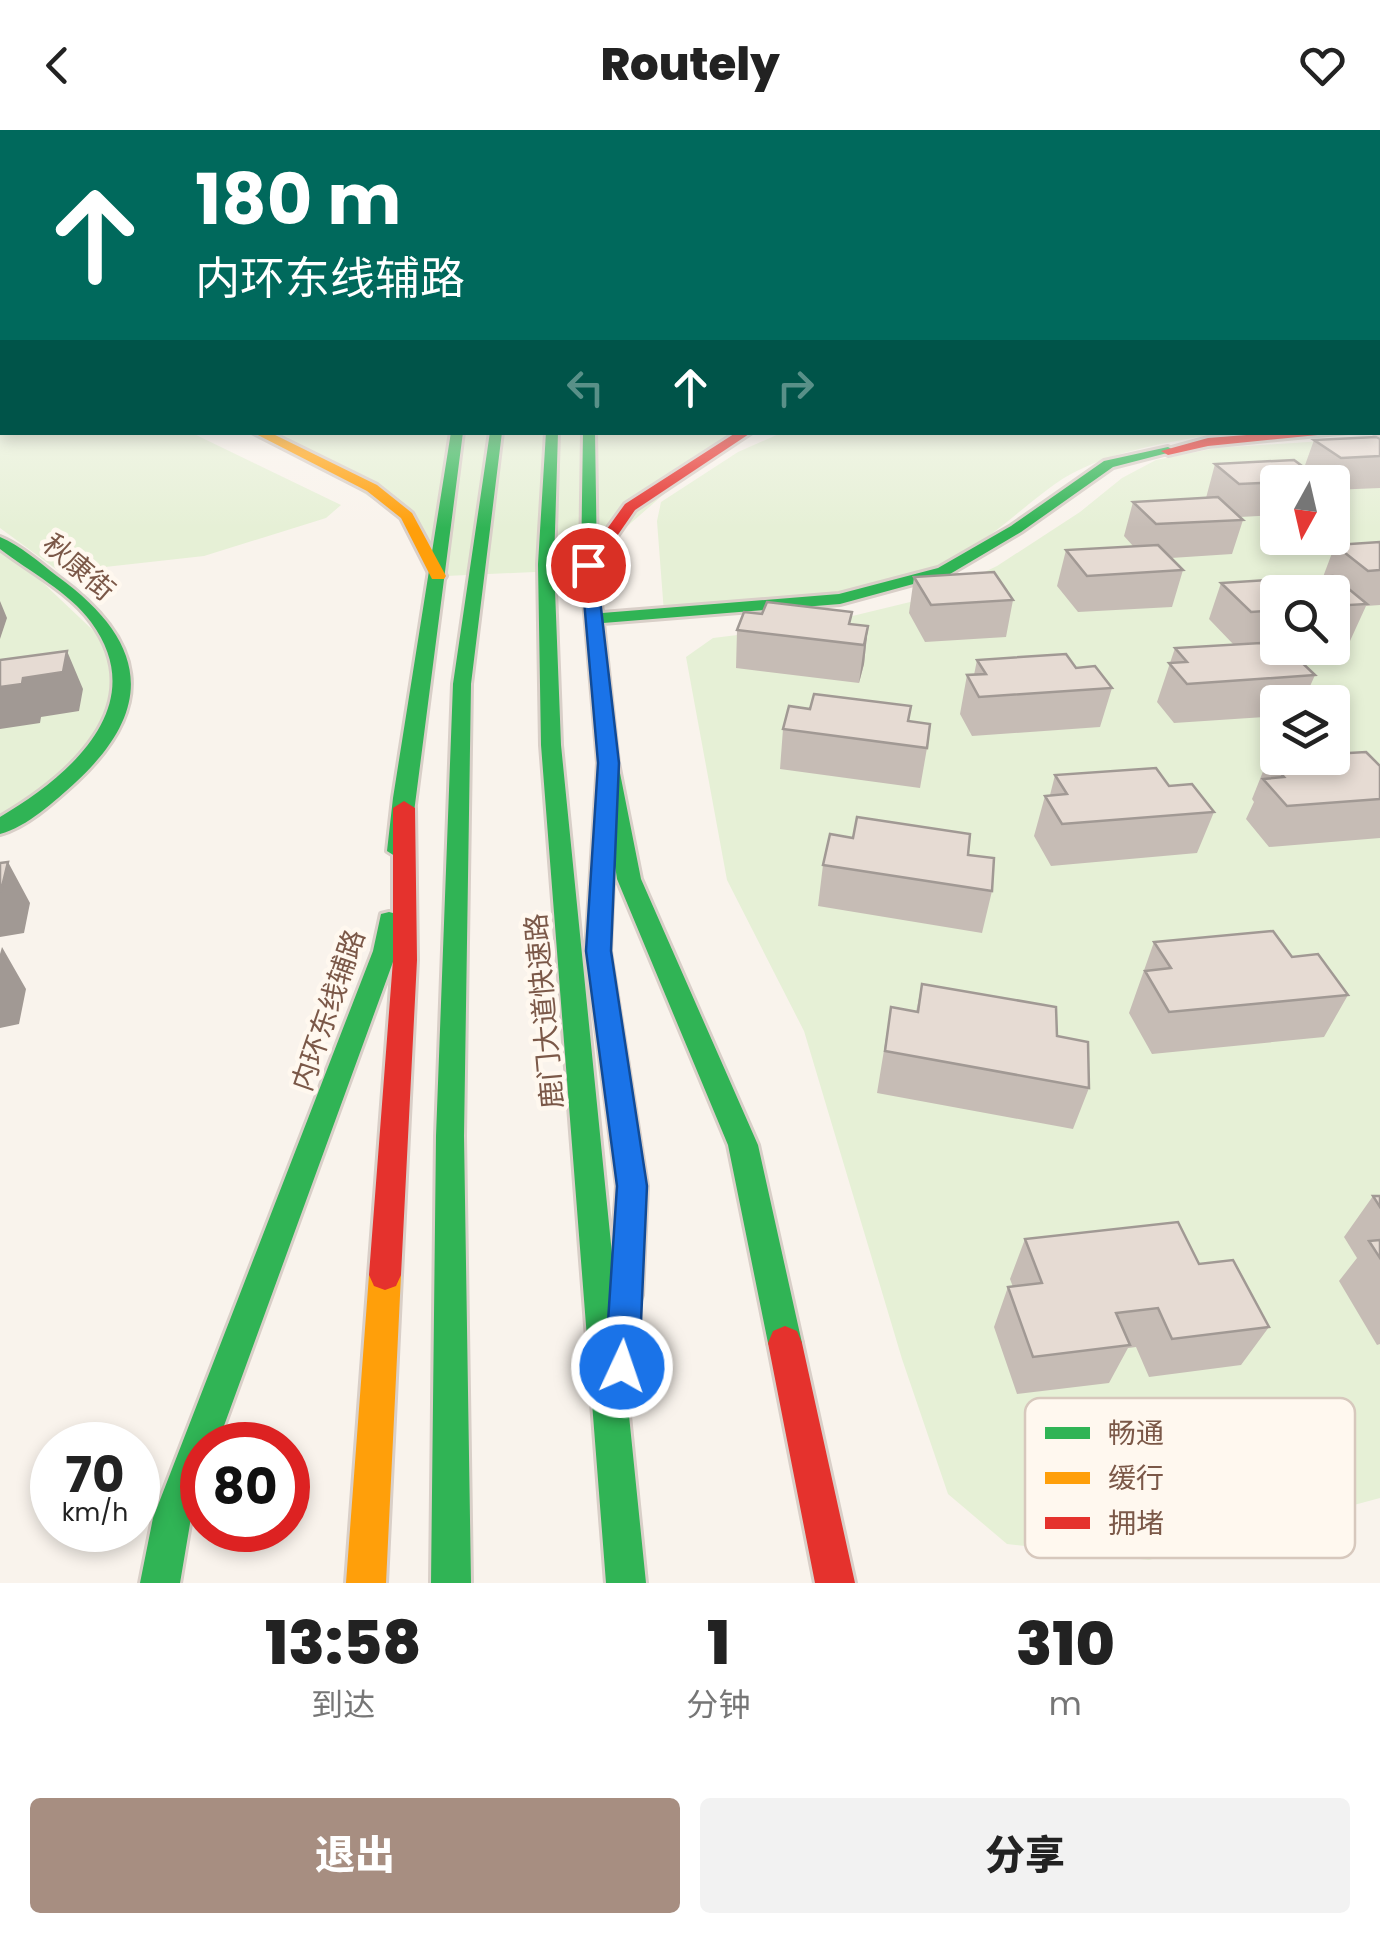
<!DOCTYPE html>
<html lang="zh">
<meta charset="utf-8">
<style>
:root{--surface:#fff;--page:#f2f2f2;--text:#222;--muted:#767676;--accent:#a78e81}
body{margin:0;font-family:Poppins,"Noto Sans SC",sans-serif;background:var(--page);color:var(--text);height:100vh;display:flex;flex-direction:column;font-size:38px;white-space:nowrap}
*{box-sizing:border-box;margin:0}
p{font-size:32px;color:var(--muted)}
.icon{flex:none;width:55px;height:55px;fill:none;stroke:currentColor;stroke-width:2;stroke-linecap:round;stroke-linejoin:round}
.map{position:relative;height:1453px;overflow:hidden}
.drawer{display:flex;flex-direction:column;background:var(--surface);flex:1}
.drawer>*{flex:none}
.guide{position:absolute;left:0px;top:0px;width:1380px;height:305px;box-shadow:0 5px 15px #0003;background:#00695c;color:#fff;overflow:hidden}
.needle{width:65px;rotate:188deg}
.controls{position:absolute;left:1260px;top:335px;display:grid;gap:20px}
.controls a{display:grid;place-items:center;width:90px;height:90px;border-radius:10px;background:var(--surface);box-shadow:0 5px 15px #0003;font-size:50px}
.speed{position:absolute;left:30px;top:1292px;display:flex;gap:20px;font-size:50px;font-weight:700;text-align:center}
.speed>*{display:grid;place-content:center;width:130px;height:130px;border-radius:50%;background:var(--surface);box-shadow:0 5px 15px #0003;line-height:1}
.speed small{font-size:25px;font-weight:400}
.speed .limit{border:15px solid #d22;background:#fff;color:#111}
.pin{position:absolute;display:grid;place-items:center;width:85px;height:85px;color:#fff;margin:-42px;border:5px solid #fff;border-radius:50%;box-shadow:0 2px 10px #0007}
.me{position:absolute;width:110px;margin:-55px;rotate:3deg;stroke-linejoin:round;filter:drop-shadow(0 0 8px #0008)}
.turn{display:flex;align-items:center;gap:35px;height:210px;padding:0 30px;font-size:45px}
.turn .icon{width:130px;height:130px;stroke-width:2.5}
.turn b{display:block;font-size:70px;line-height:85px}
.lanes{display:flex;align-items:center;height:95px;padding:0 30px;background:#0003;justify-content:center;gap:50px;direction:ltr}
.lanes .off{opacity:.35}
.eta{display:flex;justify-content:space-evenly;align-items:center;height:170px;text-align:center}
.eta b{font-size:60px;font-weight:800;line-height:70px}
.primary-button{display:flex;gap:20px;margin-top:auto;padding:20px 30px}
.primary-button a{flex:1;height:115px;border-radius:10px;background:var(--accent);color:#fff;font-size:40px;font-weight:800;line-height:115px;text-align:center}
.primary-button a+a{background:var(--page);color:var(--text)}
header{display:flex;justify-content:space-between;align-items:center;height:130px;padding:0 30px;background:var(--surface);font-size:45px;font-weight:800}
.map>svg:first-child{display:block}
.green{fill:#e6f0d6;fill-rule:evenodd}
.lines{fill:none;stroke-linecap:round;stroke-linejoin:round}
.fast-casing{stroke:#d9cfc8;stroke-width:6}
.slow-casing{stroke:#d9cfc8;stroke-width:6}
.jam-casing{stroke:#d9cfc8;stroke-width:6}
.fast{fill:#30b455;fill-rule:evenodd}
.slow{fill:#ff9f0a;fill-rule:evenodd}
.jam{fill:#e5322d;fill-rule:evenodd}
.wall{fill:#c6bcb5}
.shaded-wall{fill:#a19994}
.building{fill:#e6dbd3;stroke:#a19994;stroke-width:2.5}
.route{fill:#1a73e8;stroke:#114b97;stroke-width:2.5}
.labels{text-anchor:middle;stroke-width:9;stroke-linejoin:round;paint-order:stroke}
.street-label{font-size:28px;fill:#7b5848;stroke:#fff8ef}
.key{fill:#fff8ef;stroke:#d7c8bd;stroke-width:2.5}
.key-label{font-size:28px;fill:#7b5848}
</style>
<header><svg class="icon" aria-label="back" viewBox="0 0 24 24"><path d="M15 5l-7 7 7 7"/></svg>Routely<svg class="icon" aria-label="heart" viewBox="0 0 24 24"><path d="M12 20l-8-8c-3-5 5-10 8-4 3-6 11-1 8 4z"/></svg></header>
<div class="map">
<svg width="1380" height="1453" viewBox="0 0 1380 1453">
<rect width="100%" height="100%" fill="#f9f3ec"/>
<path class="green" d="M0 249 2 302 192 303 341 375 326 388 204 426 60 442 0 398Z
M273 303H734L577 440 446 446 421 401Z
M781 303H1222C1167 313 1102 321 1055 354 1016 382 982 418 936 437 851 470 754 473 664 483L657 391 661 372 738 322Z
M1339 310 1380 336V1368L1149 1430 1007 1414 948 1364 902 1229 804 901 727 750 686 527 713 508 811 496 935 466 997 436 1080 382 1122 348 1156 330 1216 318ZM1278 352H1332V408H1278ZM1278 462H1332V518H1278ZM1278 572H1332V628H1278Z
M0 412 119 525 108 608 0 697Z"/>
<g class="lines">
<g class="fast-casing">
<path id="fast" d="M0 240H2V246H0Z
M1378 296 1380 304 1374 303 1378 302Z
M451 302H463L409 721 398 728 387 721 393 668Z
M490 302H502L471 554 464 1006 471 1453H431L436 1006 453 554Z
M546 302H558L554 434 561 615 612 1124 617 1056 586 821 598 633 581 435 583 302H595L597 435 602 483 839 464 938 438 1011 396 1104 331 1168 317 1175 321 1113 337 1021 402 950 444 840 474 603 493 618 633 641 749 758 1015 802 1213 797 1225 785 1230 773 1225 768 1213 728 1015 617 749 614 729 610 821 647 1056 642 1165 638 1176 626 1181 618 1177 646 1453H606L541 615 538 434Z
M0 407C20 415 40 433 57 446 144 509 159 575 76 652 55 671 27 697 0 704V687C68 647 153 576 91 492 69 462 30 442 0 419Z
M389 782 397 784 401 790 397 821 217 1315H202V1356L191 1388 180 1453H140L153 1388 373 821 381 784Z"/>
</g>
<g class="slow-casing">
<path id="slow" d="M252 302H269L377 355 412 383 446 446 444 449H432L401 388 367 361Z
M385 1130 396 1134 401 1145 386 1453H346L369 1145 374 1134Z"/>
</g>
<g class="jam-casing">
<path id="jam" d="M0 199H2V205H0Z
M737 302H752L635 380 595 438H583L581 435 625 374Z
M1284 302H1348L1208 316 1168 325 1161 321 1208 308Z
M404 671 415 678 417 830 401 1145 396 1156 385 1160 374 1156 369 1145 393 830V678Z
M785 1196 797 1201 802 1213 855 1453H815L768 1213 773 1201Z"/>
</g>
<use href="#fast" class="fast"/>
<use href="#slow" class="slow"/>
<use href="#jam" class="jam"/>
</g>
<path class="wall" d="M1380 309V358L1332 360V352H1278V385L1240 387 1243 390 1232 424 1171 428 1183 440 1172 477 1078 482 1057 456 1066 420 1133 416 1124 406 1133 372 1206 368 1215 334 1304 338 1314 310Z
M1380 412V475L1366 476 1350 511 1332 512V462H1278V516L1266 517 1275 526 1315 545 1303 572H1278V586L1174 593 1157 572 1175 518 1233 514 1209 489 1221 453 1323 447 1335 415Z
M914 447 1013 470 1006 507 925 512 909 483Z
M762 484 868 496 864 534 859 553 736 538 737 500Z
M977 530 1076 538 1112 558 1100 597 972 606 960 584 967 545H974Z
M909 591 927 618 920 658 780 639 783 599Z
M1268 629 1380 636V708L1269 717 1246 689 1254 672 1252 669Z
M1055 645 1169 656 1214 682 1197 723 1051 736 1034 706 1045 666 1050 665Z
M968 725 992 761 982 803 818 776 823 735Z
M1154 812 1292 827 1348 865 1324 907 1152 924 1129 883Z
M922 854 1057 906 1089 958 1073 999 877 963 891 877 916 882Z
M1373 1066H1380V1214L1377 1215 1339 1151 1357 1128 1344 1107Z
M1025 1109 1199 1134 1269 1197 1241 1235 1149 1247 1136 1217 1128 1218 1109 1253 1017 1264 994 1197 1008 1157H1013L1010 1149Z"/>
<path class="shaded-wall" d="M0 471 7 488 0 509Z
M868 496 864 534 859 553 864 515Z
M67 521 83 559 79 581 41 587 40 593 0 599V557L23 548Z
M8 732 30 773 24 803 0 807V761Z
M2 817 26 859 19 894 0 898V824Z"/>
<path class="building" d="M1376 307 1380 309V326L1341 328 1314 310Z
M1294 330 1321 350 1239 354 1215 334Z
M1218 367 1243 390 1156 394 1133 372Z
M1380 412V440L1368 441 1335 415Z
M1158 415 1183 440 1087 446 1066 420Z
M994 442 1013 470 931 475 914 447Z
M1333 446 1367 474 1332 476V462H1278V480L1251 482 1221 453Z
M767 472 852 482 849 494 868 496 864 515 737 500 744 482 762 484Z
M1261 513 1275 526 1294 525 1315 545 1187 554 1169 533 1187 532 1175 518Z
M67 521 63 542 23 548 22 554 0 557V530Z
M1066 524 1076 538 1095 536 1112 558 979 567 967 545 986 544 977 530Z
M814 564 911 576 908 591 930 594 927 618 783 599 789 576 810 579Z
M1366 622 1380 636V669L1287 676 1263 649 1284 647 1268 629 1332 628V624Z
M1156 638 1169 656 1192 654 1214 682 1062 694 1045 666 1067 664 1055 645Z
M857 687 970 704 968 725 994 728 992 761 823 735 830 704 853 708Z
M8 732 1 761H0V733Z
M1273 801 1292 827 1318 824 1348 865 1169 882 1145 841 1171 838 1154 812Z
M922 854 1056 877 1057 906 1088 912 1089 958 885 921 891 877 918 882Z
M1373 1066H1380V1077Z
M1178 1092 1199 1134 1233 1130 1269 1197 1172 1209 1158 1178 1116 1183 1130 1215 1033 1227 1008 1157 1042 1153 1025 1109Z
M1380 1110V1128L1369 1111Z"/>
<linearGradient id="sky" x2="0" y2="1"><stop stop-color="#9dc9e9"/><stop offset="0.49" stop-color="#fcfaf6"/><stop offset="1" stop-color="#fcfaf6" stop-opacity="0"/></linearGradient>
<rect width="1380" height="398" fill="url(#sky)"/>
<path class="route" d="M588 430 596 435 619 633 611 821 647 1056 639 1237 634 1250 622 1255 610 1250 605 1237 617 1056 586 821 598 633 581 435Z"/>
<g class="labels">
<g class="street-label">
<text transform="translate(79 437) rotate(41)" y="10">秋康街</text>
<text transform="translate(328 880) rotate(-71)" y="10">内环东线辅路</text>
<text transform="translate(544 881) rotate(-95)" y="10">鹿门大道快速路</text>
</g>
</g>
<rect x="1025" y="1268" width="330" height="160" rx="15" class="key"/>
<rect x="1045" y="1297" width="45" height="12" fill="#30b455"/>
<rect x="1045" y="1342" width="45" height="12" fill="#ff9f0a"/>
<rect x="1045" y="1387" width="45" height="12" fill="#e5322d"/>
<g class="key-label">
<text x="1108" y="1313">畅通</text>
<text x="1108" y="1358">缓行</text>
<text x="1108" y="1403">拥堵</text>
</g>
</svg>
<div class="controls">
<a><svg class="needle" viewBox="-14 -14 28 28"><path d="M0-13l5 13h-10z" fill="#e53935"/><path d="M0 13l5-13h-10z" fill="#767676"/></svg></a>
<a><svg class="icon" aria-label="search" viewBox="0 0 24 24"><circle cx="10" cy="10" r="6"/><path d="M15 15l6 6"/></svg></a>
<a><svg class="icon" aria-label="layers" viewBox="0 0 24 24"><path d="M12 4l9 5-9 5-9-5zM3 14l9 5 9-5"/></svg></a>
</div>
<div class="speed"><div>70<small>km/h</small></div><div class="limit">80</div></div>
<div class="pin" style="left:588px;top:435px;background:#d93025"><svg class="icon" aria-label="arrive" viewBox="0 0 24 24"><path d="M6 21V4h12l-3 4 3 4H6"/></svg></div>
<svg class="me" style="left:622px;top:1237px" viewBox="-20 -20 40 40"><circle r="17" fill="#1a73e8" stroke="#fff" stroke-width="3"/><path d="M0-11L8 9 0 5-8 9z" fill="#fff"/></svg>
<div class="guide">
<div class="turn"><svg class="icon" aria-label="ahead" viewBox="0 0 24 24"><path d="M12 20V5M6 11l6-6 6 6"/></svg><div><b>180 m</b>内环东线辅路</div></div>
<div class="lanes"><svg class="icon off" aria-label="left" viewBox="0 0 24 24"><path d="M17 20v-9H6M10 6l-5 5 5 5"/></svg><svg class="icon" aria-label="ahead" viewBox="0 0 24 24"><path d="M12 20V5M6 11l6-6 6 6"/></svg><svg class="icon off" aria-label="right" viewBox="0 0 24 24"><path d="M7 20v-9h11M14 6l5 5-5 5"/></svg></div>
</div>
</div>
<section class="drawer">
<div class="eta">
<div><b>13:58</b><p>到达</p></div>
<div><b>1</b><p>分钟</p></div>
<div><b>310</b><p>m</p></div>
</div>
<div class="primary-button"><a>退出</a><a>分享</a></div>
</section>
